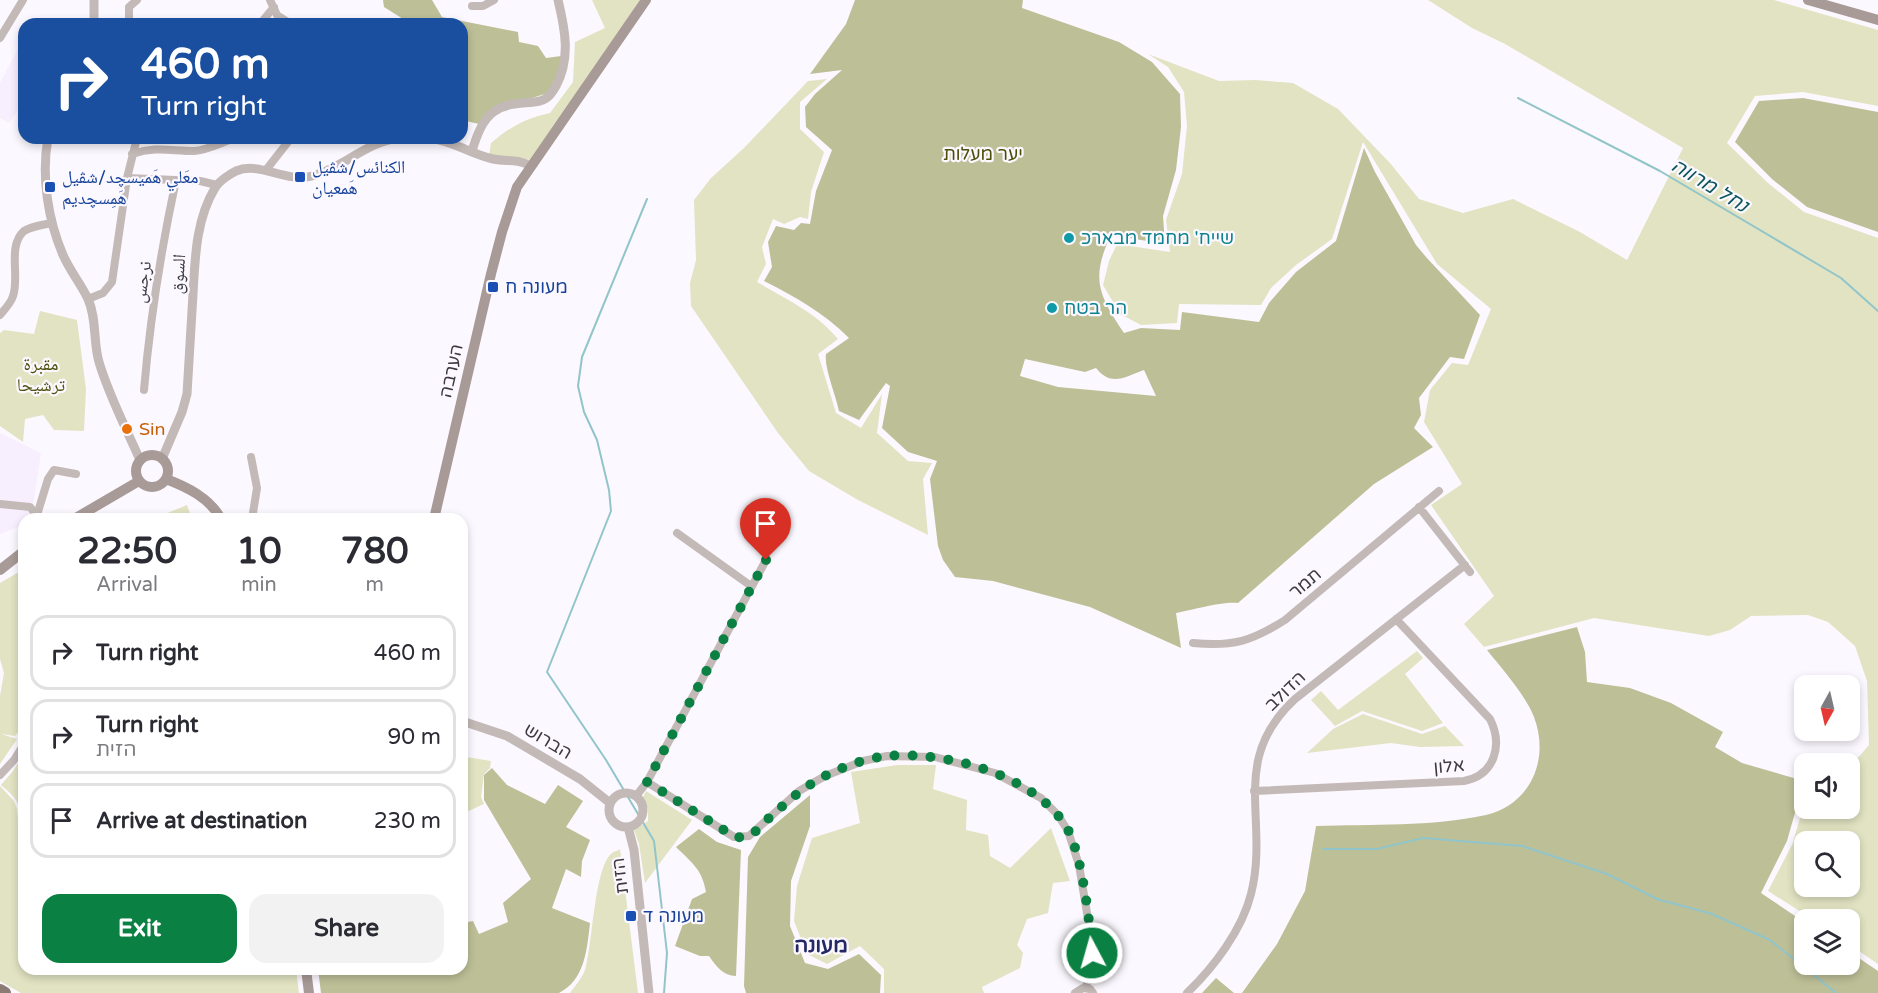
<!DOCTYPE html>
<meta charset="utf-8">
<style>
:root{--surface:#fff;--page:#f2f2f3;--text:#2b2b33;--muted:#7c7c81;--line:#e1e1e2;--accent:#0b8043}
body{margin:0;font-family:"Varela Round","Noto Naskh Arabic","Noto Sans Hebrew",sans-serif;background:var(--page);color:var(--text);height:100vh;display:flex;flex-direction:column;font-size:22px;white-space:nowrap}
*{box-sizing:border-box;margin:0}
p{font-size:20px;color:var(--muted)}
.icon{flex:none;width:33px;height:33px;fill:none;stroke:currentColor;stroke-width:2;stroke-linecap:round;stroke-linejoin:round}
.map{position:relative;flex:1;overflow:hidden}
.side{position:absolute;left:18px;top:513px;width:450px;height:462px;display:flex;flex-direction:column;background:var(--surface);border-radius:18px;box-shadow:0 3px 9px #0003}
.side>*{flex:none}
.guide{position:absolute;left:18px;top:18px;width:450px;height:126px;border-radius:18px;box-shadow:0 3px 9px #0003;background:#1a4fa0;color:#fff;overflow:hidden}
.needle{width:39px;rotate:188deg}
.buttons{position:absolute;left:1794px;top:675px;display:grid;gap:12px}
.buttons a{display:grid;place-items:center;width:66px;height:66px;border-radius:12px;background:var(--surface);box-shadow:0 3px 9px #0003;font-size:30px}
.pin{position:absolute;display:grid;place-items:center;width:51px;height:51px;color:#fff;margin:-62px -26px;border-radius:50% 50% 50% 0;rotate:-45deg;box-shadow:0 0 6px #0007}
.pin .icon{rotate:45deg}
.me{position:absolute;width:66px;margin:-33px;rotate:354deg;stroke-linejoin:round;filter:drop-shadow(0 0 4px #0008)}
.turn{display:flex;align-items:center;gap:21px;height:126px;padding:0 24px;font-size:27px}
.turn .icon{width:78px;height:78px;stroke-width:2.5}
.turn b{display:block;font-size:42px;line-height:51px}
.eta{display:flex;justify-content:space-evenly;align-items:center;height:102px;text-align:center}
.eta b{font-size:36px;font-weight:700;line-height:42px}
.action{display:flex;gap:12px;margin-top:auto;padding:12px 24px}
.action a{flex:1;height:69px;border-radius:18px;background:var(--accent);color:#fff;font-size:24px;font-weight:700;line-height:69px;text-align:center}
.action a+a{background:var(--page);color:var(--text)}
ul{padding:0;list-style:none}
li{display:flex;align-items:center;gap:18px;height:75px;margin:0 12px 9px;padding:0 12px;border:3px solid var(--line);border-radius:18px}
li div{flex:1}
li b{display:block;font-size:22px}
li em{font-style:normal}
.map>svg:first-child{display:block}
.built{fill:#f8effe}
.green{fill:#e1e3c2;fill-rule:evenodd}
.forest{fill:#bdbf97;fill-rule:evenodd}
.lines{fill:none;stroke-linecap:round;stroke-linejoin:round}
.stream{stroke:#91c5ca;stroke-width:2}
.minor{stroke:#c3b9b7;stroke-width:8}
.tertiary{stroke:#c3b9b7;stroke-width:9}
.secondary{stroke:#a89a96;stroke-width:10}
.trunk{stroke:#8c7a75;stroke-width:12}
.route{stroke:#0b8043;stroke-width:10;stroke-dasharray:0 18}
.transit-dot{fill:#1a4fb4;stroke:#fcf8ff;stroke-width:2}
.culture-dot{fill:#0f9aa8;stroke:#fcf8ff;stroke-width:2}
.food-dot{fill:#e8710a;stroke:#fcf8ff;stroke-width:2}
.labels{text-anchor:middle;stroke-width:4.5;stroke-linejoin:round;paint-order:stroke}
.park-label{font-size:18px;fill:#4d4e09;stroke:#fcf8ff}
.transit-label{font-size:18px;fill:#164399;stroke:#fcf8ff;text-anchor:start}
.culture-label{font-size:18px;fill:#0d838f;stroke:#fcf8ff;text-anchor:start}
.street-label{font-size:18px;fill:#3f3a41;stroke:#fcf8ff}
.food-label{font-size:18px;fill:#c56008;stroke:#fcf8ff;text-anchor:start}
.water-label{font-size:20px;font-style:italic;fill:#0b575d;stroke:#fcf8ff}
.quarter-label{font-size:21px;font-weight:bold;fill:#232962;stroke:#fcf8ff}
</style>
<div class="map">
<svg width="1878" height="993" viewBox="0 0 1878 993">
<rect width="100%" height="100%" fill="#fcf8ff"/>
<path class="built" d="M24 37V110L19 108 9 123 0 118V83Z
M0 433 41 453 31 519H24V525L0 534Z"/>
<path class="green" d="M592 0H640L532 160 489 156 491 143C510 127 526 118 550 113L573 82 575 42 605 28Z
M1428 0H1774L1878 30V106L1803 92 1755 96 1727 143 1768 183 1804 212 1878 238V964L1850 945V920L1812 919 1768 891 1793 843 1804 803V808H1850V767L1869 745 1867 681 1855 646 1828 622 1808 615 1751 616 1730 630 1709 636 1594 618 1484 647 1464 624 1494 596 1431 505 1462 484 1424 422 1430 390 1452 363 1468 365 1491 309 1437 264 1363 142 1332 239 1296 265 1271 288 1261 305 1179 304 1177 323 1141 325 1120 314 1103 285 1109 261 1117 244 1170 252 1166 220 1182 174 1187 126 1184 92 1168 67 1148 54 1219 81 1255 80 1293 83 1338 109 1390 163 1419 199 1463 213 1513 199 1580 232 1627 260 1683 148 1505 44 1472 28ZM1804 842H1850V886H1804Z
M827 79 800 102V129L824 152 811 192 808 219 800 217 784 224 773 219 762 247 766 264 757 282C786 299 817 313 838 339L818 354 836 413 861 428 882 394 877 433 908 461 932 463 923 479 928 535 858 500 809 471 778 433 691 306 690 283 696 260 694 200 711 178 744 148 808 81Z
M40 311 77 320 86 389 84 431 54 430 43 415 25 419 23 442 0 426V333L4 330 34 334Z
M187 505 192 519H153Z
M24 569V725L15 736 1 734 17 739 0 764V696L4 673 0 659V583Z
M1417 651 1423 658 1405 674 1443 723 1422 731 1362 711 1335 726 1311 700 1321 691 1338 710Z
M1363 714 1422 734 1445 726 1464 746 1420 747 1391 743 1307 753 1333 729Z
M24 754V933L21 924C23 897 28 827 17 802 14 796 7 790 1 785L13 771Z
M467 757 491 761 490 768 484 774 481 797 484 804 462 814V779Z
M897 765H936L933 789 967 800 966 830 988 835 990 856 1010 868 1051 828 1070 881 1053 883 1048 913 1027 919 1017 945 1023 953 1020 968 982 987 984 993H884V969L860 946 827 964 807 954 794 921 797 886 812 838 860 823 851 772Z
M0 786 14 801 17 809 21 848 18 925 24 938V969H296L299 993H21L0 981Z
M646 791 692 820 645 883 639 844 634 830 648 821V809L643 797Z
M620 849 638 993H570C575 986 582 978 585 970 593 944 594 867 612 853 614 851 618 851 620 849Z"/>
<path class="forest" d="M383 0H432L442 17 518 32 519 42 538 46 546 58 561 56 558 74 551 92C526 100 502 106 483 125L462 120V100L465 88 462 87V24H411L384 7Z
M855 0H1023L1022 8 1119 42 1152 62 1180 94 1181 127 1176 170 1163 216 1165 244 1111 235C1090 279 1099 295 1124 333L1141 328 1180 330 1182 312 1259 322 1269 303 1296 272 1336 241 1364 148 1375 172 1416 245 1426 257 1480 315 1464 359 1450 357 1419 398 1421 415 1414 428 1433 447 1374 484 1238 603C1223 601 1192 610 1176 613L1181 648 1090 607 993 581 955 577 943 560 938 546 930 479 937 461 908 452 882 428 890 386 886 383 859 420 839 411C836 395 824 368 826 354L849 338C824 313 796 297 764 281L772 267 768 242 776 226 794 230 801 223 810 224 816 191 832 150 806 127 805 107 815 94 842 70 810 74 846 24ZM1025 359 1085 372 1096 368C1111 387 1125 377 1144 370L1156 396 1058 387 1020 376Z
M1803 98 1878 112V232L1807 207 1772 179 1735 142 1759 101Z
M1577 627 1585 652 1587 682 1630 688 1671 703 1723 732 1715 747 1742 763 1804 781 1787 841 1761 893 1804 922V964H1850V952L1878 971V993H1242L1277 944 1305 891 1316 826C1372 824 1431 827 1486 815 1531 804 1550 759 1534 717 1524 693 1503 670 1487 650Z
M492 768 507 785 545 804 558 785 583 801 566 827 590 840 582 861 581 877 566 869 552 908 590 923C587 949 585 980 559 993H321L318 969H462V923L473 921 479 934 508 922 503 903 531 879 484 800V775Z
M810 795V826L791 881 790 926 805 963 828 969 859 954 881 975 880 993H746L744 986 748 857 760 837Z
M699 829 717 842 741 850 736 976C723 976 716 966 709 956H700L675 946 692 899 706 892C702 869 692 863 676 847Z
M1216 978 1234 993H1202Z"/>
<g class="lines">
<path class="stream" d="M1518 98 1660 171 1841 278 1878 311
M647 199 582 357 578 386 584 412 597 440 609 490 611 511 547 672 606 760 654 841 667 953 664 993
M1323 849H1377L1423 838 1522 846 1607 874 1657 899 1712 914 1770 940 1836 993"/>
<path class="minor" d="M270 0 277 15 291 24
M472 6H483L494 0
M129 24V7L137 0
M260 24 274 7
M0 38 23 0
M132 154C157 146 170 151 194 151 208 150 222 142 236 138
M266 170 291 138
M127 178 200 181 217 185
M88 299 103 293 112 282 127 178 137 138
M0 315C5 309 11 303 13 296 20 277 7 246 24 231 32 226 43 225 52 223
M144 390C150 319 161 250 176 180
M251 457 257 488 252 519
M0 504 30 507 39 518
M1419 507 1470 572
M37 515 48 479 54 470 76 474
M677 533 751 586
M1193 643C1233 647 1252 641 1285 620L1439 491
M0 775 14 760 24 744
M647 782 734 837 749 836 799 791 825 776 863 761 887 756 935 757 995 773 1041 798 1058 815 1068 831 1079 865 1090 931 1092 953 1086 988
M1254 791 1464 781C1495 775 1503 745 1490 719L1396 619
M636 796 647 782 766 560
M1075 993 1083 988 1090 989 1093 993
M1187 993C1214 967 1242 930 1251 894 1270 819 1228 761 1295 699L1465 565"/>
<path class="tertiary" d="M94 24V0
M48 138C41 176 48 220 63 255 70 271 81 284 88 299 97 319 93 342 99 362 109 396 126 428 140 460
M428 138C452 140 470 154 493 159 508 162 515 158 531 166
M472 151C476 138 482 119 495 111 508 102 525 104 540 101 548 99 552 93 556 86 571 58 565 29 558 0
M162 459 182 412 187 394C189 361 191 327 193 294 195 258 196 219 215 188 219 181 230 174 236 171 260 161 285 183 312 176 344 168 366 141 400 138
M462 721 507 736 580 779 610 803
M609 810a17 17 0 1 1 34 0a17 17 0 1 1-34 0Z
M628 827 634 850 649 993"/>
<path class="secondary" d="M1808 0 1878 20
M136 471a16 16 0 1 1 32 0a16 16 0 1 1-32 0Z
M166 479C187 487 210 498 221 519
M74 519 139 481
M434 519 491 274 502 232 517 187 646 0
M0 570 24 551
M306 969 309 993"/>
<path class="trunk" d="M0 990 5 993"/>
</g>
<g class="lines">
<path class="route" d="M766 560 647 782 735 837C738 837 745 838 748 836 755 834 763 823 769 818 786 803 802 788 823 777 842 767 866 758 888 756 947 751 1035 775 1067 828 1082 854 1090 923 1092 953"/>
</g>
<g class="transit-dot">
<rect x="294" y="171" width="12" height="12" rx="3"/>
<rect x="44" y="181" width="12" height="12" rx="3"/>
<rect x="487" y="281" width="12" height="12" rx="3"/>
<rect x="625" y="910" width="12" height="12" rx="3"/>
</g>
<g class="culture-dot">
<circle cx="1069" cy="238" r="6"/>
<circle cx="1052" cy="308" r="6"/>
</g>
<circle class="food-dot" cx="127" cy="429" r="6"/>
<g class="labels">
<g class="park-label">
<text x="983" y="160">יער מעלות</text>
<text x="41" y="370">مقبرة<tspan x="41" dy="21">ترشيحا</tspan></text>
</g>
<g class="transit-label">
<text x="312" y="173">الكنائس/شڤيل<tspan x="312" dy="21">هَمعيان</tspan></text>
<text x="62" y="183">معَلي هَميسچد/شڤيل<tspan x="62" dy="21">هَمِسچديم</tspan></text>
<text x="505" y="293">מעונה ח</text>
<text x="643" y="922">מעונה ד</text>
</g>
<g class="culture-label">
<text x="1081" y="244">שייח' מחמד מבארכ</text>
<text x="1064" y="314">הר בטח</text>
</g>
<g class="street-label">
<text transform="translate(178 274) rotate(-86)" y="6">السوق</text>
<text transform="translate(142 282) rotate(-81)" y="6">نرجس</text>
<text transform="translate(451 371) rotate(-77)" y="6">הערבה</text>
<text transform="translate(1305 583) rotate(-40)" y="6">תמר</text>
<text transform="translate(1285 691) rotate(-44)" y="6">הדולב</text>
<text transform="translate(548 741) rotate(31)" y="6">הברוש</text>
<text transform="translate(1449 766) rotate(-5)" y="6">אלון</text>
<text transform="translate(620 876) rotate(-97)" y="6">הזית</text>
</g>
<g class="food-label">
<text x="139" y="435">Sin</text>
</g>
<g class="water-label">
<text transform="translate(1710 185) rotate(31)" y="7">נחל מרווה</text>
</g>
<g class="quarter-label">
<text x="821" y="952">מעונה</text>
</g>
</g>
</svg>
<div class="buttons">
<a><svg class="needle" viewBox="-14 -14 28 28"><path d="M0-13l5 13h-10z" fill="#e53935"/><path d="M0 13l5-13h-10z" fill="#7c7c81"/></svg></a>
<a><svg class="icon" aria-label="sound" viewBox="0 0 24 24"><path d="M4 9h4l5-4v14l-5-4H4zM17 9q2 3 0 6"/></svg></a>
<a><svg class="icon" aria-label="search" viewBox="0 0 24 24"><circle cx="10" cy="10" r="6"/><path d="M15 15l6 6"/></svg></a>
<a><svg class="icon" aria-label="layers" viewBox="0 0 24 24"><path d="M12 4l9 5-9 5-9-5zM3 14l9 5 9-5"/></svg></a>
</div>
<div class="pin" style="left:766px;top:560px;background:#d93025"><svg class="icon" aria-label="arrive" viewBox="0 0 24 24"><path d="M6 21V4h12l-3 4 3 4H6"/></svg></div>
<svg class="me" style="left:1092px;top:953px" viewBox="-20 -20 40 40"><circle r="17" fill="#0b8043" stroke="#fff" stroke-width="3"/><path d="M0-11L8 9 0 5-8 9z" fill="#fff"/></svg>
<div class="guide">
<div class="turn"><svg class="icon" aria-label="right" viewBox="0 0 24 24"><path d="M7 20v-9h11M14 6l5 5-5 5"/></svg><div><b>460 m</b>Turn right</div></div>
</div>
<section class="side">
<div class="eta">
<div><b>22:50</b><p>Arrival</p></div>
<div><b>10</b><p>min</p></div>
<div><b>780</b><p>m</p></div>
</div>
<ul>
<li><svg class="icon" aria-label="right" viewBox="0 0 24 24"><path d="M7 20v-9h11M14 6l5 5-5 5"/></svg><div><b>Turn right</b></div><em>460 m</em></li>
<li><svg class="icon" aria-label="right" viewBox="0 0 24 24"><path d="M7 20v-9h11M14 6l5 5-5 5"/></svg><div><b>Turn right</b><p>הזית</p></div><em>90 m</em></li>
<li><svg class="icon" aria-label="arrive" viewBox="0 0 24 24"><path d="M6 21V4h12l-3 4 3 4H6"/></svg><div><b>Arrive at destination</b></div><em>230 m</em></li>
</ul>
<div class="action"><a>Exit</a><a>Share</a></div>
</section>
</div>
